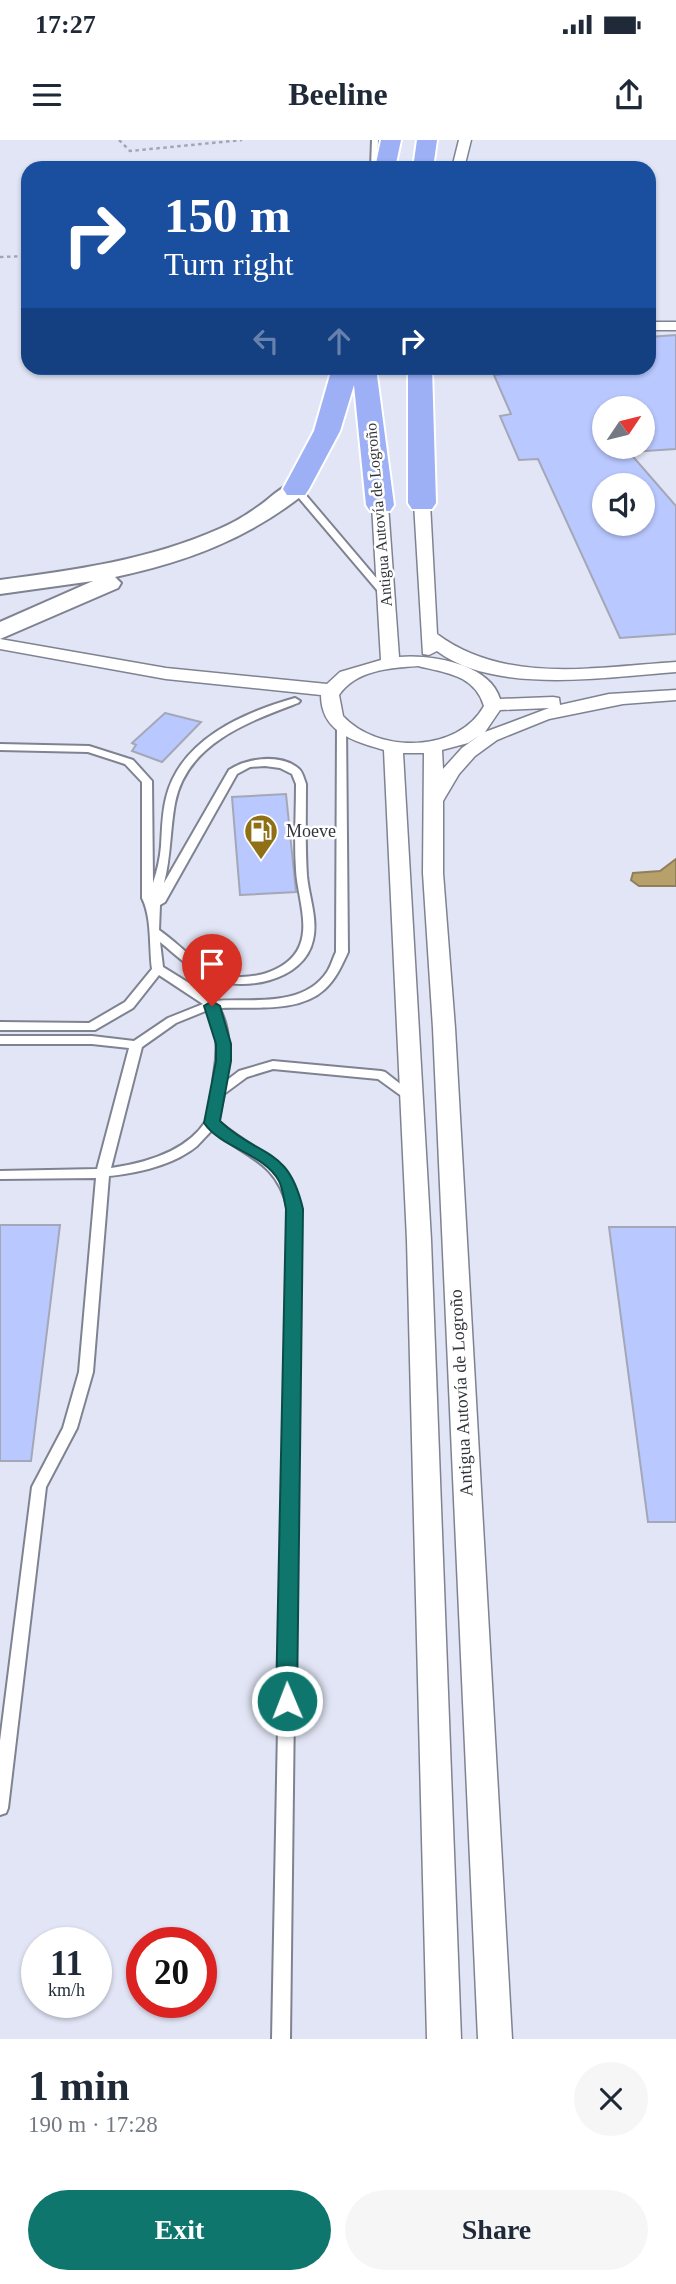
<!DOCTYPE html>
<meta charset="utf-8">
<style>
:root{--surface:#fff;--page:#f6f6f7;--text:#1f2937;--muted:#747a83;--accent:#0f766e}
body{margin:0;font-family:Georgia,serif;background:var(--page);color:var(--text);height:100vh;display:flex;flex-direction:column;font-size:26px;white-space:nowrap}
*{box-sizing:border-box;margin:0}
p{font-size:23px;color:var(--muted)}
.icon{flex:none;width:38px;height:38px;fill:none;stroke:currentColor;stroke-width:2;stroke-linecap:round;stroke-linejoin:round}
.map{position:relative;height:1899px;overflow:hidden}
.details{display:flex;flex-direction:column;background:var(--surface);flex:1}
.details>*{flex:none}
.guide{position:absolute;left:21px;top:21px;width:635px;height:214px;border-radius:21px;box-shadow:0 2px 5px #0004;background:#1a4fa0;color:#fff;overflow:hidden}
.needle{width:46px;rotate:55deg}
.fabs{position:absolute;left:592px;top:256px;display:grid;gap:14px}
.fabs a{display:grid;place-items:center;width:63px;height:63px;border-radius:50%;background:var(--surface);box-shadow:0 2px 5px #0004;font-size:35px}
.speed{position:absolute;left:21px;top:1787px;display:flex;gap:14px;font-size:35px;font-weight:700;text-align:center}
.speed>*{display:grid;place-content:center;width:91px;height:91px;border-radius:50%;background:var(--surface);box-shadow:0 2px 5px #0004;line-height:1}
.speed small{font-size:18px;font-weight:400}
.speed .limit{border:10px solid #d22;background:#fff;color:#111}
.pin{position:absolute;display:grid;place-items:center;width:60px;height:60px;color:#fff;margin:-72px -30px;border-radius:50% 50% 50% 0;rotate:-45deg;box-shadow:0 0 7px #0007}
.pin .icon{rotate:45deg}
.me{position:absolute;width:77px;margin:-38px;rotate:359deg;stroke-linejoin:round;filter:drop-shadow(0 0 5px #0008)}
.turn{display:flex;align-items:center;gap:24px;height:147px;padding:0 28px;font-size:32px}
.turn .icon{width:91px;height:91px;stroke-width:2.5}
.turn b{display:block;font-size:49px;line-height:60px}
.lanes{display:flex;align-items:center;height:66px;padding:0 28px;background:#0003;justify-content:center;gap:35px;direction:ltr}
.lanes .off{opacity:.35}
.round{display:grid;place-items:center;flex:none;width:74px;height:74px;border-radius:37px;background:var(--page)}
.summary{display:flex;align-items:center;justify-content:space-between;height:119px;padding:0 28px}
h1{font-size:42px;font-weight:600;line-height:52px}
.action{display:flex;gap:14px;margin-top:auto;padding:14px 28px}
.action a{flex:1;height:80px;border-radius:42px;background:var(--accent);color:#fff;font-size:28px;font-weight:600;line-height:80px;text-align:center}
.action a+a{background:var(--page);color:var(--text)}
.status{display:flex;justify-content:space-between;align-items:center;height:49px;padding:0 35px;background:var(--surface);direction:ltr}
.status svg{height:19px;fill:currentColor}
header{display:flex;justify-content:space-between;align-items:center;height:91px;padding:0 28px;background:var(--surface);font-size:32px;font-weight:600}
.map>svg:first-child{display:block}
.water{fill:#b7a069;stroke:#8f805b;stroke-width:2}
.building{fill:#b9c8ff;stroke:#a3a7b6;stroke-width:2;fill-rule:evenodd}
.lines{fill:none;stroke-linecap:round;stroke-linejoin:round}
.lane-casing{stroke:#7f8391;stroke-width:4}
.street-casing{stroke:#7f8391;stroke-width:3}
.secondary-casing{stroke:#7f8391;stroke-width:4}
.highway-casing{stroke:#fff;stroke-width:4}
.path{stroke:#a3a6b2;stroke-width:2.5;stroke-dasharray:3.5 3.5;stroke-linecap:butt}
.lane{fill:#fff;fill-rule:evenodd}
.street{fill:#fff;fill-rule:evenodd}
.secondary{fill:#fff;fill-rule:evenodd}
.highway{fill:#9eb0f5;fill-rule:evenodd}
.route{fill:#0f766e;stroke:#0a4d48;stroke-width:2}
.labels{text-anchor:middle;stroke-width:5;stroke-linejoin:round;paint-order:stroke}
.far-street-label{font-size:16px;fill:#33353b;stroke:#fff}
.poi-label{font-size:18px;fill:#33353b;stroke:#fff;text-anchor:start}
.street-label{font-size:18px;fill:#33353b;stroke:#fff}
</style>
<div class="status"><b>17:27</b><svg viewBox="0 0 49 12"><path d="M0 12V9h3v3zM5 12V6h3v6zM10 12V3h3v9zM15 12V0h3v12zM26 1h20v11H26zM47 4h2v5h-2z"/></svg></div>
<header><svg class="icon" aria-label="menu" viewBox="0 0 24 24"><path d="M4 6h16M4 12h16M4 18h16"/></svg>Beeline<svg class="icon" aria-label="share" viewBox="0 0 24 24"><path d="M12 15V3M7 8l5-5 5 5M5 13v7h14v-7"/></svg></header>
<div class="map">
<svg width="676" height="1899" viewBox="0 0 676 1899">
<rect width="100%" height="100%" fill="#e1e5f5"/>
<path class="water" d="M676 719V746H639L631 740 633 733 660 731Z"/>
<path class="building" d="M676 195V309L629 312 676 366V494L620 498 538 319 519 320 500 276 511 274 494 235 504 234 502 229 513 228H649V197ZM604 268H642V306H604ZM604 345H642V383H604Z
M165 573 201 582 162 622 132 611 136 605 132 603Z
M286 654 296 752 240 755 232 657Z
M0 1085H60L31 1321H0Z
M609 1087H676V1382H648Z"/>
<g class="lines">
<g class="lane-casing">
<path id="lane" d="M372 0H378L377 28H371Z
M293 347H299L389 453V457H383L293 351Z
M295 558 300 561 298 563C248 582 187 603 175 663 170 690 171 716 164 743L229 630C247 618 281 613 299 629 303 633 304 639 306 644 306 675 305 705 307 736 309 757 318 779 313 800 304 842 241 853 207 837 190 829 175 814 160 802L163 827 197 848 214 861C251 858 303 868 327 832 331 826 333 818 336 812L337 586 338 584H346L348 812C342 825 336 839 325 849 298 874 252 866 219 868 232 890 229 917 226 941L239 931 273 921 381 931 385 932 417 957 415 960H407L378 939 273 929 247 937 224 954 218 981C255 1012 288 1016 300 1069L290 1899H272L288 1069C276 1020 246 1018 212 990 207 995 202 1001 197 1006 174 1025 138 1033 109 1036L93 1232 77 1288 46 1347 8 1668 6 1673 0 1675V1601L32 1347 63 1288 79 1232 96 1038 0 1039V1031L97 1029 129 908 92 904H0V896H92L134 901 168 878 203 864 159 835 133 868 95 890H0V882L89 883 125 862 152 829C149 806 152 778 142 758V642L125 624 88 612 0 610V604L89 606 133 620 152 641 153 743C157 731 160 719 161 706 162 690 162 674 166 658 180 600 242 573 295 558ZM265 626 280 628 292 634 296 644C296 673 294 702 296 730 297 753 309 783 300 805 289 834 242 844 215 832 194 822 178 803 159 790L160 765 165 762 237 634 250 627ZM208 870C218 889 218 912 214 934 212 948 214 968 206 981 186 1012 145 1023 111 1028L142 907 176 883Z"/>
</g>
<g class="street-casing">
<path id="street" d="M459 0H471L464 28H452Z
M649 182H676V190H649Z
M422 358 430 363 437 494C505 545 597 527 676 522V532C608 537 495 555 437 511L429 515 423 514 414 363Z
M380 360 388 365 399 517C431 514 490 524 500 559L553 557 559 558 560 565 609 554 676 550V560L623 564 549 579 497 600 475 616 459 634 443 661V733L455 888 512 1899H478L433 888 423 733 424 613H403L431 1100 461 1899H427L407 1100 384 610C353 601 321 592 321 555L166 539 0 509V499L166 528 327 544 340 532 381 520 372 365ZM418 526C446 533 475 535 484 566 458 613 378 614 343 576L339 555C356 530 390 528 418 526ZM549 568 485 592 500 570ZM480 595 462 608 443 629 442 610 468 603Z"/>
</g>
<g class="secondary-casing">
<path id="secondary" d="M296 342 304 344 308 349 304 354C247 399 186 422 115 437L121 443 118 448 0 499V482L93 441 0 454V440C75 430 149 420 219 389 231 384 245 376 256 368 269 360 280 346 296 342Z"/>
</g>
<g class="highway-casing">
<path id="highway" d="M381 0H401L395 28H375Z
M417 0H437L433 28H413Z
M332 228H376L394 365 390 371H370L366 365 354 245 340 291 309 349 305 355H287L283 349 314 291Z
M408 228H432L436 363 432 369H412L408 363Z"/>
</g>
<path class="path" d="M119 0 130 11 242 0
M0 117 28 116"/>
<use href="#lane" class="lane"/>
<use href="#street" class="street"/>
<use href="#secondary" class="secondary"/>
<use href="#highway" class="highway"/>
</g>
<path class="route" d="M212 861 220 866 231 904V921L220 981C260 1019 288 1005 303 1069L297 1561 294 1567 287 1570 279 1567 276 1561 286 1069C284 1060 283 1049 279 1041 264 1013 222 1009 204 983L216 921V904L204 866Z"/>
<defs>
<g id="fuel-pin" transform="scale(1.75)"><path d="M0 17L-7.5 6A9.5 9.5 0 1 1 7.5 6Z" fill="#8f7015" stroke="#fff"/><path d="M-5.5-6h7V0h2V4h1.3V-2.5L3-4.5l.8-.8L6-3V5H2.5V1h-1V6h-7ZM-4.2-4.7v3.2H.2V-4.7Z" fill="#fff"/></g>
</defs>
<g fill-rule="evenodd">
<use href="#fuel-pin" x="261" y="691"/>
</g>
<g class="labels">
<g class="far-street-label">
<text transform="translate(378 375) rotate(-95)" y="6">Antigua Autovía de Logroño</text>
</g>
<g class="poi-label">
<text x="286" y="697">Moeve</text>
</g>
<g class="street-label">
<text transform="translate(461 1253) rotate(-93)" y="6">Antigua Autovía de Logroño</text>
</g>
</g>
</svg>
<div class="fabs">
<a><svg class="needle" viewBox="-14 -14 28 28"><path d="M0-13l5 13h-10z" fill="#e53935"/><path d="M0 13l5-13h-10z" fill="#747a83"/></svg></a>
<a><svg class="icon" aria-label="sound" viewBox="0 0 24 24"><path d="M4 9h4l5-4v14l-5-4H4zM17 9q2 3 0 6"/></svg></a>
</div>
<div class="speed"><div>11<small>km/h</small></div><div class="limit">20</div></div>
<div class="pin" style="left:212px;top:866px;background:#d93025"><svg class="icon" aria-label="arrive" viewBox="0 0 24 24"><path d="M6 21V4h12l-3 4 3 4H6"/></svg></div>
<svg class="me" style="left:287px;top:1561px" viewBox="-20 -20 40 40"><circle r="17" fill="#0f766e" stroke="#fff" stroke-width="3"/><path d="M0-11L8 9 0 5-8 9z" fill="#fff"/></svg>
<div class="guide">
<div class="turn"><svg class="icon" aria-label="right" viewBox="0 0 24 24"><path d="M7 20v-9h11M14 6l5 5-5 5"/></svg><div><b>150 m</b>Turn right</div></div>
<div class="lanes"><svg class="icon off" aria-label="left" viewBox="0 0 24 24"><path d="M17 20v-9H6M10 6l-5 5 5 5"/></svg><svg class="icon off" aria-label="ahead" viewBox="0 0 24 24"><path d="M12 20V5M6 11l6-6 6 6"/></svg><svg class="icon" aria-label="right" viewBox="0 0 24 24"><path d="M7 20v-9h11M14 6l5 5-5 5"/></svg></div>
</div>
</div>
<section class="details">
<div class="summary"><div><h1>1 min</h1><p>190 m · 17:28</p></div><a class="round"><svg class="icon" aria-label="close" viewBox="0 0 24 24"><path d="M6 6l12 12M18 6L6 18"/></svg></a></div>
<div class="action"><a>Exit</a><a>Share</a></div>
</section>
